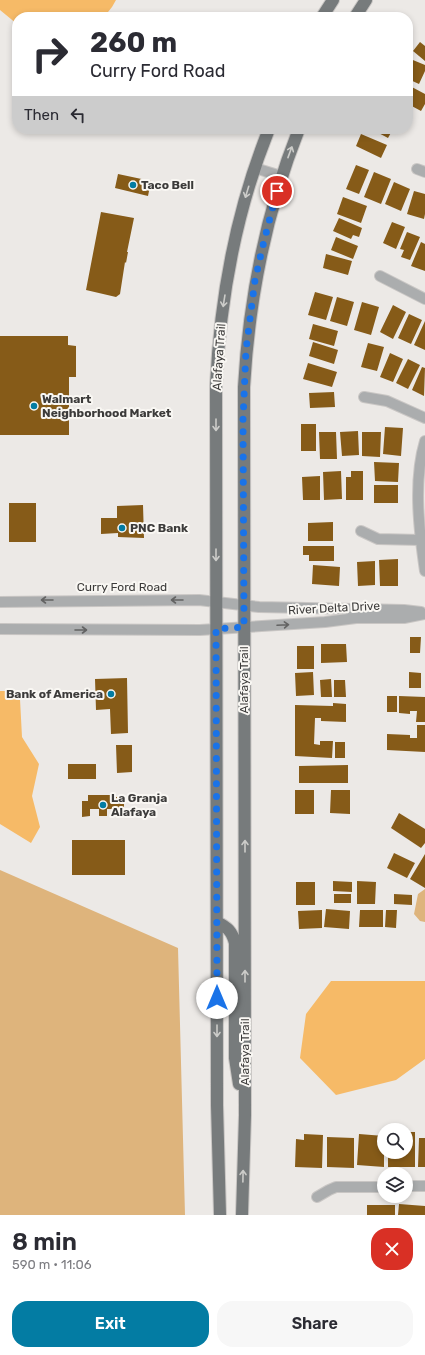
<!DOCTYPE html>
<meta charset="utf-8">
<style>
:root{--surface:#fff;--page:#f7f7f7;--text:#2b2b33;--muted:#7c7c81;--accent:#037ca3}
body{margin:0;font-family:Rubik,sans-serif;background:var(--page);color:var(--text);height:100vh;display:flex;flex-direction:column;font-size:15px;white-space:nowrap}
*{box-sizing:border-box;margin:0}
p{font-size:13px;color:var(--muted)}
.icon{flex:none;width:22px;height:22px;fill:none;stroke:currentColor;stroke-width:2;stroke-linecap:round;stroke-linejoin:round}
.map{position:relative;height:1215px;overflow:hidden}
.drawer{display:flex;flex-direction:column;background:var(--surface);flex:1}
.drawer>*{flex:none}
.hud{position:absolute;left:12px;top:12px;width:401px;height:122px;border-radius:16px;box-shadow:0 2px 6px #0003;background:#fff;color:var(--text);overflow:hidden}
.controls{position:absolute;left:377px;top:1123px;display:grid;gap:8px}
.controls a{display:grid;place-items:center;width:36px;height:36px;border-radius:50%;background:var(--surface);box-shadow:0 2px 6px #0003;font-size:20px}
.pin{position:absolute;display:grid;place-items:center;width:34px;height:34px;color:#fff;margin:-17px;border:2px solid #fff;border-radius:50%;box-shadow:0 1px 4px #0007}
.me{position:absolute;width:44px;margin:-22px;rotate:0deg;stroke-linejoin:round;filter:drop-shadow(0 0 3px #0008)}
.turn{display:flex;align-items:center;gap:14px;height:84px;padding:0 12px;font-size:18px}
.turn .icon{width:52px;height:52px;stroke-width:2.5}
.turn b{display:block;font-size:28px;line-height:34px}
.then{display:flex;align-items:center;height:38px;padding:0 12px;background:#0003;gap:8px;font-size:15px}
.round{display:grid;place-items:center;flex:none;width:42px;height:42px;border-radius:16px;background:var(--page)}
.head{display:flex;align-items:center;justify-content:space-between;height:68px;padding:0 12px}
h1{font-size:24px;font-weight:600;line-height:30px}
.primary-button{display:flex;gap:8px;margin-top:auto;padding:8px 12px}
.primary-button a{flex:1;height:46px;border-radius:16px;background:var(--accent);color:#fff;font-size:16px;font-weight:600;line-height:46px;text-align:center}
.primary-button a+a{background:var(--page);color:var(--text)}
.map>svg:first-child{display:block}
.green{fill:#deb47c}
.water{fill:#f6ba67}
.building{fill:#865b18}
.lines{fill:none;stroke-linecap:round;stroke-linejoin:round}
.minor-casing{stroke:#c9c6c4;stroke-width:12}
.major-casing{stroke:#c9c6c4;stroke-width:14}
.minor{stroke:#abadae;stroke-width:10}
.major{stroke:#777b7c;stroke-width:12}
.oneway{stroke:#ccccc9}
.oneway2{stroke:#636363}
.route{stroke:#1a73e8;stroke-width:7;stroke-dasharray:0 12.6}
.poi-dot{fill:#037ca3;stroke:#f9f7f3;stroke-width:1.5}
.labels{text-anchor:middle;stroke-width:4;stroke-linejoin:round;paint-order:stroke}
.poi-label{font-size:12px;font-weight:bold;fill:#3c3b3a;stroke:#f9f7f3;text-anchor:start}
.street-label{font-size:12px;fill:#3c3b3a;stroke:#f9f7f3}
</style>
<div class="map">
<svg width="425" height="1215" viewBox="0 0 425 1215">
<rect width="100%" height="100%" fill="#ece9e6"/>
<path class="green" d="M0 870 178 948 185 1215H0Z
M425 889V922L420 921 414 914 418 894Z"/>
<path class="water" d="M0 0H116L112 7 104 17H17V24L0 10Z
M0 691H10L20 699 22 737 39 764 32 796 40 827 31 843 0 824Z
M331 981H425V1059L396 1080 336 1095 300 1058 306 1014Z"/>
<path class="building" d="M420 42 425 46V61L413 51Z
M408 58 425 65V71L419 84 408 79Z
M408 85 425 94V104L421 111 408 104Z
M371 129H393L388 138Z
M361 134 387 145 381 158 356 146Z
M356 165 369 170 359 194 346 189Z
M374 172 391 179 381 204 364 197Z
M118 174 151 181 148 196 115 188Z
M394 182 410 189 401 211 385 204Z
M414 191 425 194V214L424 219 407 214Z
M343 197 367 206 361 223 337 214Z
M101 212 134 218 127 252H128L126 263 125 262 120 294 116 297 86 290Z
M339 218 362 228 359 237 353 235 351 239 333 231Z
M392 222 405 227 396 249 383 243Z
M407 232 420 237 410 260 401 257 404 250 400 249Z
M336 237 358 246 353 259 331 250Z
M421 242 425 244V271L411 266Z
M326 254 352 261 348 275 323 268Z
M315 292 333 297 326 320 308 315Z
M337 297 354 302 347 326 330 321Z
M362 302 379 307 371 335 354 330Z
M393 305 406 312 393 339 380 332Z
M409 314 422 320 411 344 398 338Z
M425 321V350L414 345Z
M313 324 338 331 334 346 309 339Z
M0 336H68V345L76 346V377H69V435H0Z
M313 342 338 350 334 364 309 356Z
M368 343 384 347 377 371 361 367Z
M390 353 403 359 393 382 380 377Z
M408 359 420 365 408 389 396 383Z
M308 363 337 372 332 387 303 379Z
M422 367 425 368 424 396 412 390Z
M334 392 335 407 310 408 309 393Z
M301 424H316V451H301Z
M385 427 403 428 401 456 383 454Z
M358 431 359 455 342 456 340 432Z
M319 432H336L337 459H320Z
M362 432H381L380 457 362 456Z
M374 462 399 463 398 482 375 481Z
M341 471 342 499 324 500 323 472Z
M351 471H363V500H346V477H351Z
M320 476V500H303L302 477Z
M374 485H398V503H374Z
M9 503H36V542H9Z
M143 505 144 538 118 537V533L101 534V518H117V506Z
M333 522V541H308V523Z
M303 546H334V561H309V555H303Z
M398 559V586H380L379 560Z
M375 561V585L358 586 357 562Z
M313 565 340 567 339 586 312 584Z
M410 637H421L420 653H410Z
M321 644H346L347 662 321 663Z
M297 646H314V669H297Z
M313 672 314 695 296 696 295 673Z
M409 672 421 673V688H409Z
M127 678 128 733 111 734 110 709 96 710 95 679Z
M331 679 332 697H321L320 680Z
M334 680H345L346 697H334Z
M387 696H397V712H387Z
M399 696 425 697V722H416L417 711H410V714L399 713Z
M333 703 346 704V722L321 721V718H315L314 744 320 745V741H333L332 758 295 756V705L333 706Z
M417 725H425V752L387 750V734L410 735V738H417Z
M335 742H345V758H335Z
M116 745H132V772L117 773Z
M68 764H96V779H68Z
M348 765V783H299V766Z
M295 790H314V814H295Z
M331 790H350V814L330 813Z
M88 795H111V797H124V809H107V816H99V809H90V816L82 817V801H88Z
M399 813 425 829V843L421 848 391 828Z
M72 840H125V875H72Z
M394 853 415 863 407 878 387 868Z
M425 854V888L410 879Z
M333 881 352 882V892L333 891Z
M357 881 376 882 375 904H357Z
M296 882H315V905H296Z
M334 894H351V903H334Z
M394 894 412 895V905L394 904Z
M326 909 350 911 349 929 324 927Z
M322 910V928L299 929 298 911Z
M360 910H383V927H359Z
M386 910H397L396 928 385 927Z
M406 1132H415V1167H388V1152H406Z
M304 1134 323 1135 322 1168 295 1167 296 1139 304 1140Z
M359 1134 384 1136V1167L357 1165Z
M327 1137 354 1138V1168L327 1167Z
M419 1138H425V1167H418Z
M399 1204 425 1206V1215H398Z
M367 1205H395V1215H367Z"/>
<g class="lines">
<g class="minor-casing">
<path id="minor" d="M255 168 281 176
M417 169 425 172
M380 276 425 299
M364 397 387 401 425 418
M425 441C413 481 419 530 425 571
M361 531 378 539 420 540 425 539
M0 602 199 600 259 607 404 610 421 612
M0 629 200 630 325 622 356 618H404L425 614
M406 1186H425
M317 1197 329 1190 336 1187H384"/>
</g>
<g class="major-casing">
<path id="major" d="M322 17 333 0
M355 17 366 0
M217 922C227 927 232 931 235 943V1058L239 1084
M220 1215 217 1105 216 386C220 298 236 211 269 129
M242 1215 245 1115 244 387C249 298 266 212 299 129"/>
</g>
<use href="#minor" class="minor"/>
<use href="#major" class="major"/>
</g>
<defs><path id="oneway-shaft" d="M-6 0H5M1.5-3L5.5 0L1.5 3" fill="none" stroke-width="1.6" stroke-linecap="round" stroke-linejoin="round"/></defs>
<g class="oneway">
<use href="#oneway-shaft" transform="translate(290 152) rotate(-70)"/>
<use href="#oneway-shaft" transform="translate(247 192) rotate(107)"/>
<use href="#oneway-shaft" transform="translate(224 301) rotate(99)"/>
<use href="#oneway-shaft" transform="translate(216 425) rotate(90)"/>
<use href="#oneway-shaft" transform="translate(216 555) rotate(90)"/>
<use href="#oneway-shaft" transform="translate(245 846) rotate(-90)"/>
<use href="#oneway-shaft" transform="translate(245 976) rotate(-90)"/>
<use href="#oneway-shaft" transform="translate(217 1031) rotate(90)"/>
<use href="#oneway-shaft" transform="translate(243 1176) rotate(-89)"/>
</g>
<g class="oneway2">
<use href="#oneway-shaft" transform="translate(47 600) rotate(180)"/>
<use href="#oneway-shaft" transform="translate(177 600) rotate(180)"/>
<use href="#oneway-shaft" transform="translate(283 625) rotate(-3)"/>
<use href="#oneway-shaft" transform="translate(81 630)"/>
</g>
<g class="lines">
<path class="route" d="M217 998 216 629 244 627 243 420 246 350 255 280 264 241 277 191"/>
</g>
<g class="poi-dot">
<circle cx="133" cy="185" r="4"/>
<circle cx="34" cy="406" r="4"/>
<circle cx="122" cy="528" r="4"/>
<circle cx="111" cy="694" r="4"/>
<circle cx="103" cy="805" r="4"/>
</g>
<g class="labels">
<g class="poi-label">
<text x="141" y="189">Taco Bell</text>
<text x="42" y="403">Walmart<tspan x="42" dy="14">Neighborhood Market</tspan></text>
<text x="130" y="532">PNC Bank</text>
<text x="103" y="698" text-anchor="end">Bank of America</text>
<text x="111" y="802">La Granja<tspan x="111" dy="14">Alafaya</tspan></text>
</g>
<g class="street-label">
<text transform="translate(219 357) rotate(-86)" y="4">Alafaya Trail</text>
<text x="122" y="591">Curry Ford Road</text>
<text transform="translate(334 608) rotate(-3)" y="4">River Delta Drive</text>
<text transform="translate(244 680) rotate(-90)" y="4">Alafaya Trail</text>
<text transform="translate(245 1052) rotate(-90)" y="4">Alafaya Trail</text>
</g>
</g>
</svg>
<div class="controls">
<a><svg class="icon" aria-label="search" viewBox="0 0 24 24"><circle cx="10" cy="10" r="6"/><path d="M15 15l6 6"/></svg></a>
<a><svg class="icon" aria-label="layers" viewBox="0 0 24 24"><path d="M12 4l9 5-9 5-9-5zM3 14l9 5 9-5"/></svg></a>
</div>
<div class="pin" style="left:277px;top:191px;background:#d93025"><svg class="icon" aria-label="arrive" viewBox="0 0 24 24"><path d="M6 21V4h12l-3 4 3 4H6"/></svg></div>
<svg class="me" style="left:217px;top:998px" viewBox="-20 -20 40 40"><circle r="19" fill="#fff"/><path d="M0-13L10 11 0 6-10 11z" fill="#1a73e8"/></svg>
<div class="hud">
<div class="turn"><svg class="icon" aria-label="right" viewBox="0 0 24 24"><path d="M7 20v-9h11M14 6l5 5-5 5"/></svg><div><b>260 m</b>Curry Ford Road</div></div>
<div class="then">Then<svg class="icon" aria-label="left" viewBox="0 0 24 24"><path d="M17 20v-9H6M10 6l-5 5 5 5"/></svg></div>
</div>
</div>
<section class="drawer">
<div class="head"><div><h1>8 min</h1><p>590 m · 11:06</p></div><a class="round" style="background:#d93025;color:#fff"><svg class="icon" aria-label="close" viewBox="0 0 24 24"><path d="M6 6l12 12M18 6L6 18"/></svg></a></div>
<div class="primary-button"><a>Exit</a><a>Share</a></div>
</section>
